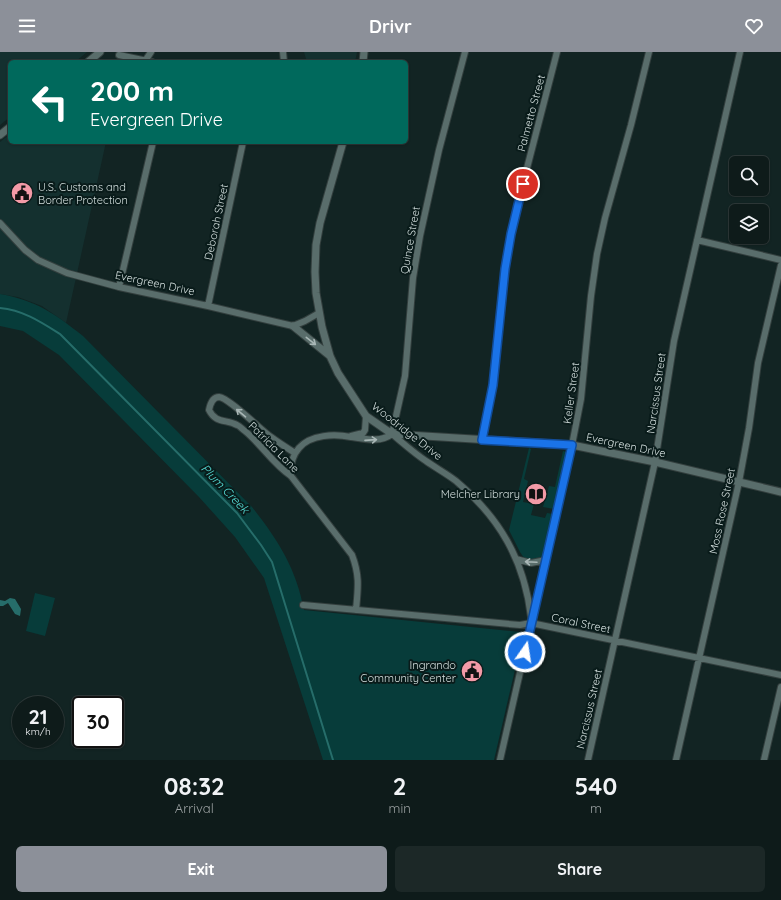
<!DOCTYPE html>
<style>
:root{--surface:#0e1b1a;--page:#1c2827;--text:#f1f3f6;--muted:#9ba1a2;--line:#2e3939;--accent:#8c9099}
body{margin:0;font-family:Quicksand,sans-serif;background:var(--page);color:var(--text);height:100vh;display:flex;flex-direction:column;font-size:15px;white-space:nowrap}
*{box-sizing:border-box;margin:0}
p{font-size:13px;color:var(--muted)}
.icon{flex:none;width:22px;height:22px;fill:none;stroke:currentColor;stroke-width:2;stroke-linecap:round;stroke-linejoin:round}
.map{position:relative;height:708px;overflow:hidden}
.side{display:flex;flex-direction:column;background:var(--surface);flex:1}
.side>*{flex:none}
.banner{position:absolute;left:8px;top:8px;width:400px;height:84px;border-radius:6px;box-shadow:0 1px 3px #0004,0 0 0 1px var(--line);background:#00695c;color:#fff;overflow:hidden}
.buttons{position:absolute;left:729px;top:104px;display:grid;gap:8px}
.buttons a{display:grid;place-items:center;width:40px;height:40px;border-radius:6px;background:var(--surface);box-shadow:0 1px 3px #0004,0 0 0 1px var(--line);font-size:20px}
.speed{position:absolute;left:12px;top:644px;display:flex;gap:8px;font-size:20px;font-weight:700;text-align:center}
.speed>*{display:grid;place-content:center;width:52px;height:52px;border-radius:50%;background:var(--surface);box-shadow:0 1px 3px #0004,0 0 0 1px var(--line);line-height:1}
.speed small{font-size:10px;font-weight:400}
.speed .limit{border:2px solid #111;border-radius:6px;background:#fff;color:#111}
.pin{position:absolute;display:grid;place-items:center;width:34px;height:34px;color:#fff;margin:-17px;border:2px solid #fff;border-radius:50%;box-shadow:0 1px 4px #0007}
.me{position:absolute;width:44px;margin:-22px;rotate:13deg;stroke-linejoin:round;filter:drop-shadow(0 0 3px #0008)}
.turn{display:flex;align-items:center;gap:14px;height:84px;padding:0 16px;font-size:18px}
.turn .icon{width:52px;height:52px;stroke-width:2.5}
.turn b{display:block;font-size:28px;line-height:34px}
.eta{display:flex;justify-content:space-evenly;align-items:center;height:68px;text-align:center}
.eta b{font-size:24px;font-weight:800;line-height:28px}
.action{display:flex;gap:8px;margin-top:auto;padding:8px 16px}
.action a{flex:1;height:46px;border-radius:6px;background:var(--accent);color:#fff;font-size:16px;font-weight:800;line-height:46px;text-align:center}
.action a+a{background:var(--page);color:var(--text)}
header{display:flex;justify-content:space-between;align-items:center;height:52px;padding:0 16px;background:var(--accent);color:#fff;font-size:18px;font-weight:800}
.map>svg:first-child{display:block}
.built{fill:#14302f}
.green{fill:#073c3a}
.water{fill:#266d6a}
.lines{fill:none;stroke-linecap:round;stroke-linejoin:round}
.stream{stroke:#266d6a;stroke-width:2}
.minor-casing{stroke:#333f3e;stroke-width:8}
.tertiary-casing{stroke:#333f3e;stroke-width:9}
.minor{stroke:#596d6b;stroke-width:6}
.tertiary{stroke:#596d6b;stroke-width:7}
.oneway{stroke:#a9b7b6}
.route-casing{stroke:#114b97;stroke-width:10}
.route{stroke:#1a73e8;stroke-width:7}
.labels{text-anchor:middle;stroke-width:4;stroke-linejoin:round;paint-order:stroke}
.street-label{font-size:11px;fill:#d4dfde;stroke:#091b1a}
.poi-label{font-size:11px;fill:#d4dfde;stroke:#091b1a;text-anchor:end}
.water-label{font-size:12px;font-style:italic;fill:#57ded8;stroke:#091b1a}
</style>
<header><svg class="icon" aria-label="menu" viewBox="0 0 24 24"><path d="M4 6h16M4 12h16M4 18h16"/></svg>Drivr<svg class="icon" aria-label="heart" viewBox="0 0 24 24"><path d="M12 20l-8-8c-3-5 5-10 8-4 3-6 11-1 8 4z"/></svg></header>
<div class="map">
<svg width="781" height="708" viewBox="0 0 781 708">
<rect width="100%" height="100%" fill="#122423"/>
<path class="built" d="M0 0H87L75 10H10V65L0 73Z
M304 0H357L355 10H307Z
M10 82V90H106L66 271 42 254 18 245 0 242V90Z"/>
<path class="green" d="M0 242C37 249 54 261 83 284L252 455C278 488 296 516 304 558L521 580 523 583 494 708H323L264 526 235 485 199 445 59 303 23 279 0 274Z
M529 396 531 397 524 427 528 429 523 450 534 452 531 463 545 466 547 461 553 462 544 501 542 505 536 508H530L524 506 520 500 509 478Z
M563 399 566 400 567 402 554 457 543 455 549 434 555 435Z
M35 541 55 546 45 584 26 579Z"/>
<path class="water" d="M10 546 15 547 21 557 20 564 15 562 8 551 3 554H0V548L5 549Z"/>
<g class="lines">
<path class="stream" d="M0 256C23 258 41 270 60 282L237 461 261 493 272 510 333 708"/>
<g class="minor-casing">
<path id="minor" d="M283 0 284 10
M119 3 152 10
M145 9 151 0
M0 171 25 198 38 208 67 221 119 235 208 254 293 274 305 269 319 261
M697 188 781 208
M119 235 153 90
M208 254 243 90
M392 382 405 324 413 226 420 184 439 98 465 0
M392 382C403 391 414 401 426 409 436 416 447 422 456 429 500 466 524 508 531 565
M351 384 363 381 365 378 366 364
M482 388 493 333 505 217 511 182 519 147 557 0
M295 401C287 396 279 391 271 385 261 378 229 346 219 345 212 345 210 353 209 358 216 372 226 367 237 373 240 374 242 377 245 379 261 392 273 412 291 424L352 503C360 524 358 536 356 558
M291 424C290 413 292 404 299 396 311 382 335 382 351 385 365 387 380 391 392 382
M516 507 531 511 546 508
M303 553 520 573 531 571 781 623
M500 708 572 393 581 347 591 244 597 202 605 166 631 73 649 0
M588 708 655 410 674 289 740 0
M676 708 739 430 749 376 758 311 781 213
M764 708 781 635"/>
</g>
<g class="tertiary-casing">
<path id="tertiary" d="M88 10 100 0
M363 10 364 0
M0 83 10 75
M343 90 320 171 316 193 315 220 316 241 322 275 330 304 338 321 366 364 392 382 572 393 655 410 781 440
M293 274 330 304"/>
</g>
<use href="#minor" class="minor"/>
<use href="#tertiary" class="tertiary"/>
</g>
<defs><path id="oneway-shaft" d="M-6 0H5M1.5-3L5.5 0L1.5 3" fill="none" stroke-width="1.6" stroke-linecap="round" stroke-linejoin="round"/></defs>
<g class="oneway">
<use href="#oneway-shaft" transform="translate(311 289) rotate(38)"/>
<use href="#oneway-shaft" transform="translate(241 361) rotate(-140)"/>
<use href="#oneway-shaft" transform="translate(371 388) rotate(-4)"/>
<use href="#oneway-shaft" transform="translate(531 510) rotate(-177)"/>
</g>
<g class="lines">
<g class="route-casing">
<path id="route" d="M523 132 511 182 505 217 493 333 482 388 572 393 525 600"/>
</g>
<use href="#route" class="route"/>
</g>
<defs>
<g id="civic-disc" transform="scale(1.15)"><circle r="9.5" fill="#f39aa7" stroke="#091b1a"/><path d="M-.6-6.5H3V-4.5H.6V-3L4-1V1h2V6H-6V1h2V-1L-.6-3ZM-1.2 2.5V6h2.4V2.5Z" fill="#111"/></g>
<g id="library-disc" transform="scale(1.15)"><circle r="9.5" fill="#f39aa7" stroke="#091b1a"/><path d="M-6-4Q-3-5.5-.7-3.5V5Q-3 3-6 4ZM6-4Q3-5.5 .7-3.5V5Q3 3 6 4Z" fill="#111"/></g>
</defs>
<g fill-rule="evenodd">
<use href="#civic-disc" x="22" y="141"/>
<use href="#library-disc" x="536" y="442"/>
<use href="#civic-disc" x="472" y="619"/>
</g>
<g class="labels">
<g class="street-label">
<text transform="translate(531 61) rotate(-75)" y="4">Palmetto Street</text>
<text transform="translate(216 170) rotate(-78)" y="4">Deborah Street</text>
<text transform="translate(410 188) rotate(-80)" y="4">Quince Street</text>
<text transform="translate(155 231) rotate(12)" y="4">Evergreen Drive</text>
<text transform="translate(571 341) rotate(-82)" y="4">Keller Street</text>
<text transform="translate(656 341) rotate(-82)" y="4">Narcissus Street</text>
<text transform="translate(407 379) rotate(38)" y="4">Woodridge Drive</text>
<text transform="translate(626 393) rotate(12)" y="4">Evergreen Drive</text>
<text transform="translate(274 395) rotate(45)" y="4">Patricia Lane</text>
<text transform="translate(722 459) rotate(-78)" y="4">Moss Rose Street</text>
<text transform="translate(581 571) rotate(12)" y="4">Coral Street</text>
<text transform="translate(589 657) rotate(-77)" y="4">Narcissus Street</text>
</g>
<g class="poi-label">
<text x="38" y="139" text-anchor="start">U.S. Customs and<tspan x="38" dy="13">Border Protection</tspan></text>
<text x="520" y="446">Melcher Library</text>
<text x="456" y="617">Ingrando<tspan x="456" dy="13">Community Center</tspan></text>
</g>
<g class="water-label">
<text transform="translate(225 437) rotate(46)" y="4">Plum Creek</text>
</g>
</g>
</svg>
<div class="buttons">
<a><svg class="icon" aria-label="search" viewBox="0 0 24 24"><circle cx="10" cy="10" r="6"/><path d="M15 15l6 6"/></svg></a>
<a><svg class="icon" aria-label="layers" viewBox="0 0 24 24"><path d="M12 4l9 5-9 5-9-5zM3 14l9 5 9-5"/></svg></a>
</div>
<div class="speed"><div>21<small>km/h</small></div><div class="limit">30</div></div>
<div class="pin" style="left:523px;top:132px;background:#d93025"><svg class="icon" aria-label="arrive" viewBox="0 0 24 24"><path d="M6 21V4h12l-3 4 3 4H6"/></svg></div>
<svg class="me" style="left:525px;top:600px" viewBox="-20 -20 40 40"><circle r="17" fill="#1a73e8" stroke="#fff" stroke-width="3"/><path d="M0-11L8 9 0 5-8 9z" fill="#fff"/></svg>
<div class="banner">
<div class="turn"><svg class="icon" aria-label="left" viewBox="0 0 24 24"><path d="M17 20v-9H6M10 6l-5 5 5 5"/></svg><div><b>200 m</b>Evergreen Drive</div></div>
</div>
</div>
<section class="side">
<div class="eta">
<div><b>08:32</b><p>Arrival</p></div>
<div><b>2</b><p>min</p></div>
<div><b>540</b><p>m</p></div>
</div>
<div class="action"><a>Exit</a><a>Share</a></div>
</section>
